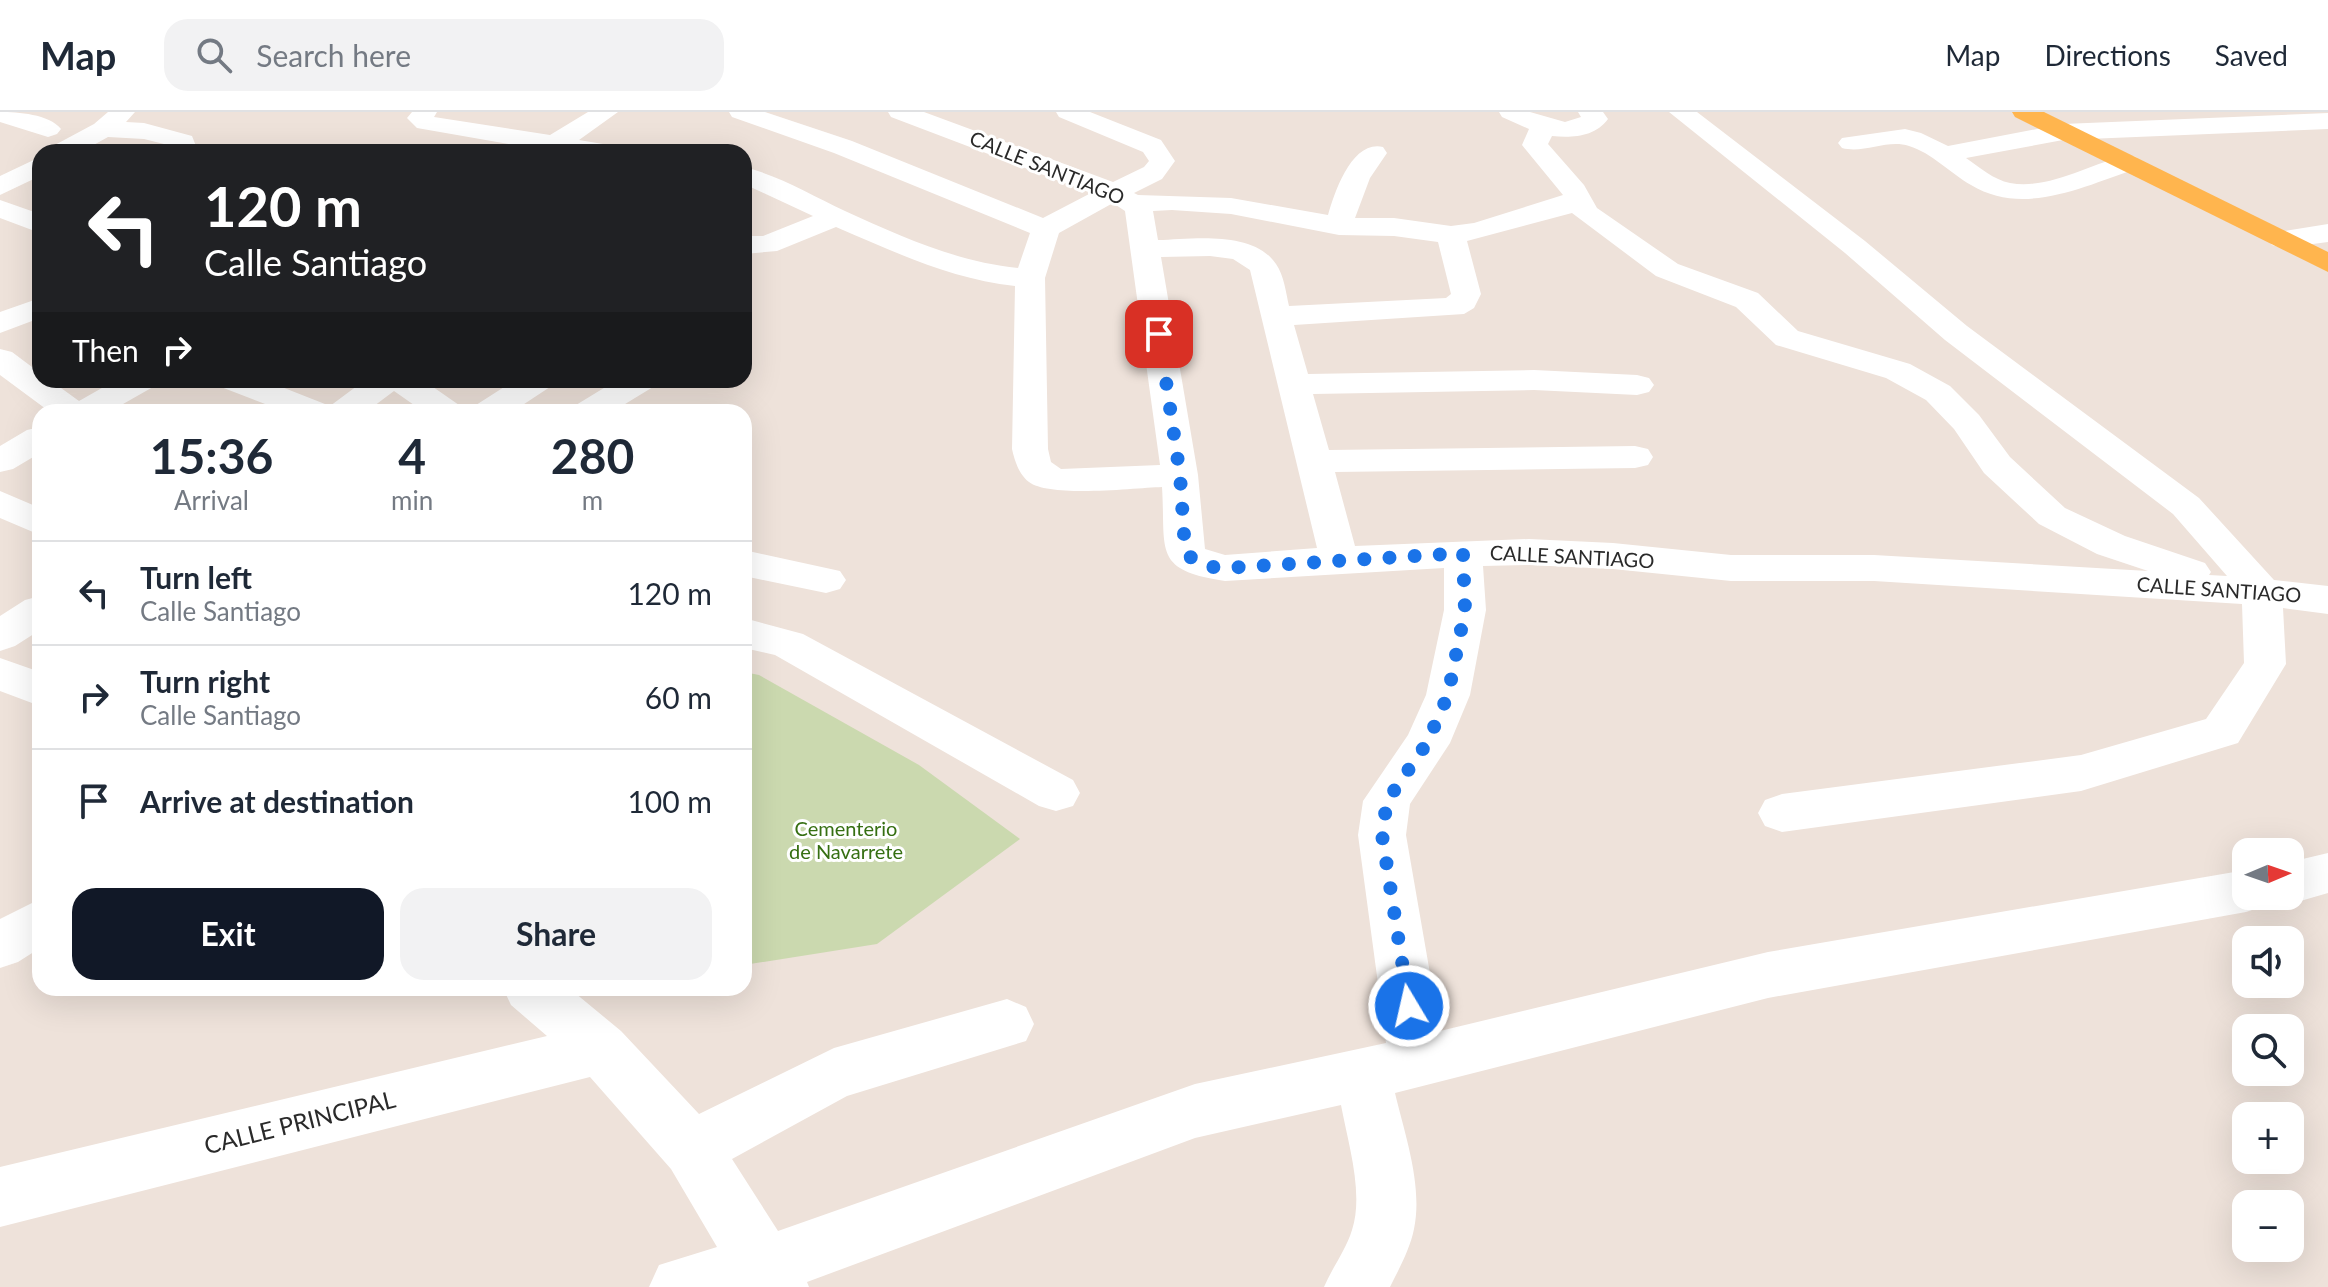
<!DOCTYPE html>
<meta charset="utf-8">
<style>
:root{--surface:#fff;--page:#f2f2f3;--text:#1f2937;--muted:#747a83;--line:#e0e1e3;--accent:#111827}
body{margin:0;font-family:Lato,sans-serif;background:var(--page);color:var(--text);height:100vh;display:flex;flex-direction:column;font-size:30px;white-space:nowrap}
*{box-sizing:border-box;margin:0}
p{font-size:26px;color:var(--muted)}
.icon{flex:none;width:44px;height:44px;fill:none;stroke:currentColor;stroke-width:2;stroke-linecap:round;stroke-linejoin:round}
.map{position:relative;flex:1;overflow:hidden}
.side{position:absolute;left:32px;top:292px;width:720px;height:592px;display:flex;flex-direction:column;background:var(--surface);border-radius:24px;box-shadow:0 8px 32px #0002}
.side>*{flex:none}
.top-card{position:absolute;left:32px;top:32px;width:720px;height:244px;border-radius:24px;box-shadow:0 8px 32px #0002;background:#202124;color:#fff;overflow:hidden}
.needle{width:52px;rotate:88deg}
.controls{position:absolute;left:2232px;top:726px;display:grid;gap:16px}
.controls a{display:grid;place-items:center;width:72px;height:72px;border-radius:16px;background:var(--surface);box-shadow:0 8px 32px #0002;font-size:40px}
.pin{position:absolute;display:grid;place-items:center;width:68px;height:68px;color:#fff;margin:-34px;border-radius:16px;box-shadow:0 4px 12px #0006}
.me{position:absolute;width:88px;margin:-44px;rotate:351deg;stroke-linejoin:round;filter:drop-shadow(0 0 6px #0008)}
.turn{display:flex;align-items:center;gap:28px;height:168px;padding:0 40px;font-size:36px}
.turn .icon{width:104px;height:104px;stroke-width:2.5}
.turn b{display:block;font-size:56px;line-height:68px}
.then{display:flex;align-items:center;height:76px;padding:0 40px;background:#0003;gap:16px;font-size:30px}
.eta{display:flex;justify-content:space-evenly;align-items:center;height:136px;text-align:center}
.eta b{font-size:48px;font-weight:700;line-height:56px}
.primary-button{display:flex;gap:16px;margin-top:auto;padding:16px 40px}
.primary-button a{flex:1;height:92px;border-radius:24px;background:var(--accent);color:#fff;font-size:32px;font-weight:700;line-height:92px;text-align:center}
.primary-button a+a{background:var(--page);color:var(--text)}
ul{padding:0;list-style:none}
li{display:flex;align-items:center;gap:24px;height:104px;padding:0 40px;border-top:2px solid var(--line)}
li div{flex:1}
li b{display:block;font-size:30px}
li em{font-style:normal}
header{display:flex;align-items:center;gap:48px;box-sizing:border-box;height:112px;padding:0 40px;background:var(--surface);border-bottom:2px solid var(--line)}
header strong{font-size:38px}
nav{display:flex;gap:44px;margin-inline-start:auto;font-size:28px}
.search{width:560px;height:72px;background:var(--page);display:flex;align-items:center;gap:20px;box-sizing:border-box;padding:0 28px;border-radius:24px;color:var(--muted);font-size:30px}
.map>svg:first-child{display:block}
.cemetery{fill:#cbd9af}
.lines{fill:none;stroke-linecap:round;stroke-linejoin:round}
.minor{fill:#fff;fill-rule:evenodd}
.major{fill:#ffb54e;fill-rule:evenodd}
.route{stroke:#1a73e8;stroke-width:14;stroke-dasharray:0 25.2}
.labels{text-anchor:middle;stroke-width:6;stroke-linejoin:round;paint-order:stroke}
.street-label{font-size:20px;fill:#2a2a2a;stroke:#fff}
.park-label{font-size:20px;fill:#366f12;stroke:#fff}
.near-street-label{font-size:24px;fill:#2a2a2a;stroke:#fff}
</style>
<header>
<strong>Map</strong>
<div class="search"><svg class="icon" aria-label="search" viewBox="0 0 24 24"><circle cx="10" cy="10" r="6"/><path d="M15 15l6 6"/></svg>Search here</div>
<nav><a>Map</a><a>Directions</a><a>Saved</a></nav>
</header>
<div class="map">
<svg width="2328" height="1175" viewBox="0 0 2328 1175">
<rect width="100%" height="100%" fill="#eee2da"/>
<path class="cemetery" d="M744 560 759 563 919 653 1020 727 877 832 744 853Z"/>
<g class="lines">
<path class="minor" d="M0 0C18 0 49 2 61 17L57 22 48 25 0 10Z
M108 0H135L126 10 144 11 192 24 196 34 192 40H162L168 33 144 27 108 25 81 40H49L53 34 94 12Z
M412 0H437L434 5 550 23 588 0H618L579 28 615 34 619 40H532V36L417 16 407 6Z
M729 0H765L852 29 1043 106 1091 81 891 5 888 0H924L1113 70 1144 55 1149 49 1143 40 1059 5 1056 0H1090L1161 28 1175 49 1162 67 1134 81 1138 83 1231 86 1328 103C1335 79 1352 28 1383 35L1387 41 1370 66 1355 106H1394L1451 114 1474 111 1563 83 1522 33 1529 17 1502 5 1499 0H1530L1565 10 1581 5 1578 0H1603L1608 7C1595 25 1572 26 1552 24L1548 32 1584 73 1597 96 1678 152 1758 181 1798 219 1910 252 1950 274 1979 303 2010 345 2065 396 2125 424 2205 451 2211 460 2209 463 2227 464 2173 402 1945 228 1845 141 1669 0H1697L1865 129 1967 214 2199 386 2274 468 2328 474V502L2283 496 2286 552 2238 631 2081 679 1782 720 1765 714 1758 701 1765 688 1782 682 2081 643 2206 607 2244 551 2242 492 1874 469H1731L1613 457 1529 453 1483 454 1486 498 1470 583 1450 631 1410 692 1406 723 1440 919 1768 840 2246 758V784H2269L2264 794 2246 800 1768 886 1395 981C1405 1023 1423 1074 1414 1117 1410 1137 1399 1157 1390 1175H1324C1332 1156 1346 1138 1352 1118 1364 1081 1348 1031 1341 993L1195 1026 807 1170 809 1175H649L659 1153 717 1135 671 1057 590 965 0 1115V1055L547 924 511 893 503 876H569L621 919 699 1002 834 936 1007 887 1026 895 1034 912 1026 929 847 984 732 1047 778 1119 1195 972 1386 931 1358 723 1363 689 1408 623 1426 583 1444 498V456L1225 469C1152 458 1166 439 1162 375 1134 376 1050 386 1029 370 1019 362 1015 350 1012 337L1015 174C950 167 895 140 836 115L777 139 744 142V124H763L813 104 744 72V55C780 64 811 83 845 99 900 124 957 150 1018 156L1030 121 834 41 732 5ZM1113 91 1125 99 1160 353 1061 357 1051 350 1048 337 1045 166 1059 121ZM1172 98 1231 102 1339 123 1394 124 1438 130 1451 182 1446 186 1289 194C1286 181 1284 163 1276 152 1253 118 1193 127 1158 128L1153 99ZM1572 101 1656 164 1736 195 1776 233 1886 266 1926 288 1954 317 1984 361 2039 412 2097 442 2148 459 1874 443H1731L1613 431 1529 427 1355 434 1335 360 1635 356 1648 353 1653 345 1648 337 1635 334 1329 338 1313 282 1534 278 1637 283 1649 280 1654 273 1649 266 1637 263 1534 258 1308 262 1294 213 1464 202 1474 196 1481 182 1467 129ZM1210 144 1233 147 1250 158 1317 436 1225 443 1205 437 1198 363 1161 145Z
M2328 1V17L2063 28 1966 46C1979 55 1994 68 2010 71 2049 78 2090 52 2127 43L2136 45 2140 51 2136 57C2084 74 2024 105 1971 73 1950 61 1932 41 1909 34 1887 27 1864 42 1842 36L1838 31 1842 26 1905 17 1921 21 1948 34 2063 12Z
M40 45V64L0 83V64Z
M0 88 40 102V121L0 106Z
M2328 112V130L2282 136 2272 133 2267 127 2272 121Z
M40 186V206L0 221V200Z
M0 237 12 240 40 261V268H50L79 289 116 268H158L153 275 109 300H50L0 263Z
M216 268H264L330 294 365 268H423L459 293 464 300H424L394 279 366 300H286L221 275Z
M515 268H555L550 275 512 300H471L476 293Z
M617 268H658L653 275 612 300H571L576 293Z
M40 315V341L13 357 0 360V334L27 318Z
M0 379 40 396V423L0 406Z
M744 438 840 459 846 468 840 477 826 481 744 464Z
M40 484V518L15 534 0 539V504L25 488Z
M744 506 803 522 1073 668 1080 681 1073 694 1056 699 1039 694 775 543 744 536Z
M0 546 40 560V594L0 579Z
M2328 741V781L2290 792 2272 786 2290 784V750Z
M40 787V836L18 850 0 856V807Z"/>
<path class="major" d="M2012 0H2044L2328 140V160L2015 5Z"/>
</g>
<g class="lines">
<path class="route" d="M1159 222 1180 363 1185 437C1193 453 1207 455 1225 456L1463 441 1465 498 1448 583 1427 631 1387 689 1382 723 1409 894"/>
</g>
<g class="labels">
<g class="street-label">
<text transform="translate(1047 56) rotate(22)" y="7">CALLE SANTIAGO</text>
<text transform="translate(1572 445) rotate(3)" y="7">CALLE SANTIAGO</text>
<text transform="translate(2219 478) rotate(4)" y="7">CALLE SANTIAGO</text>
</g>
<g class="park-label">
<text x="846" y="724">Cementerio<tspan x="846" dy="23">de Navarrete</tspan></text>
</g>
<g class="near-street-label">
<text transform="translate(300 1011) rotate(-14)" y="8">CALLE PRINCIPAL</text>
</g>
</g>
</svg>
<div class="controls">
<a><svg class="needle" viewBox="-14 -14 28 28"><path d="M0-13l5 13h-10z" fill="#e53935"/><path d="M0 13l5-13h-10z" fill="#747a83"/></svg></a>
<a><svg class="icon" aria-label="sound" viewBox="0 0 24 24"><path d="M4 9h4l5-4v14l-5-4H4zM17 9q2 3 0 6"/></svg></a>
<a><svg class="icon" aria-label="search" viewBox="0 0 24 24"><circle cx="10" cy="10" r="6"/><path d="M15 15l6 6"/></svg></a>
<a>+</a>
<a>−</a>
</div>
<div class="pin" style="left:1159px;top:222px;background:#d93025"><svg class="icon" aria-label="arrive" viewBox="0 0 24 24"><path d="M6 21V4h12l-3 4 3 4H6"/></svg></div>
<svg class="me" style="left:1409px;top:894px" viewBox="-20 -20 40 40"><circle r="17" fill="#1a73e8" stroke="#fff" stroke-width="3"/><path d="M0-11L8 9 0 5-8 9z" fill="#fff"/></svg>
<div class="top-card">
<div class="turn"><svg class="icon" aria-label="left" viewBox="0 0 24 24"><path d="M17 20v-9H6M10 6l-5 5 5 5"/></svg><div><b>120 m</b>Calle Santiago</div></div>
<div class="then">Then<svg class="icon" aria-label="right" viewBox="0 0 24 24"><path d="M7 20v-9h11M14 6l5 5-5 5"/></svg></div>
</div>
<section class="side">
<div class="eta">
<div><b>15:36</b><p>Arrival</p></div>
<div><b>4</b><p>min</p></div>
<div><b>280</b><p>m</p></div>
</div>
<ul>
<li><svg class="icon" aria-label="left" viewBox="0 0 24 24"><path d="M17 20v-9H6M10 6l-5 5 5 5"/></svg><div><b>Turn left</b><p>Calle Santiago</p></div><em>120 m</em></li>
<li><svg class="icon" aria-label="right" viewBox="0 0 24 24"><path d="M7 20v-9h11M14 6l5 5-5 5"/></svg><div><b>Turn right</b><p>Calle Santiago</p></div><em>60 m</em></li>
<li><svg class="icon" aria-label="arrive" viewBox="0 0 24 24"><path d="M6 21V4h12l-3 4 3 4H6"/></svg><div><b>Arrive at destination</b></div><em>100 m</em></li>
</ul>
<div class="primary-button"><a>Exit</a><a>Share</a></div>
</section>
</div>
